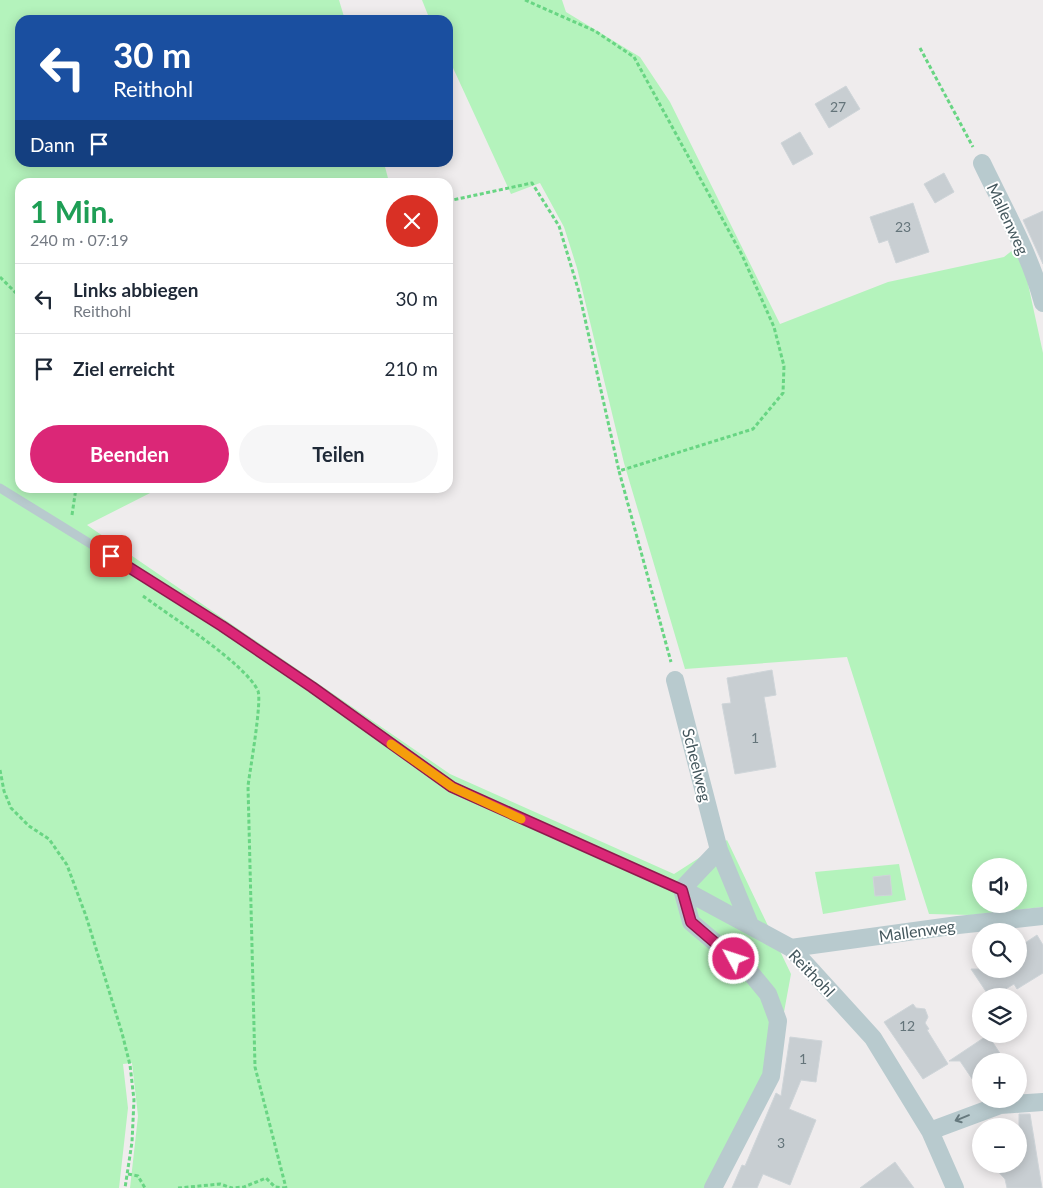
<!DOCTYPE html>
<html lang="de">
<meta charset="utf-8">
<style>
:root{--surface:#fff;--page:#f6f6f7;--text:#1f2937;--muted:#747a83;--line:#e0e1e3;--accent:#db2777}
body{margin:0;font-family:Lato,sans-serif;background:var(--page);color:var(--text);height:100vh;display:flex;flex-direction:column;font-size:19px;white-space:nowrap}
*{box-sizing:border-box;margin:0}
p{font-size:16px;color:var(--muted)}
.icon{flex:none;width:28px;height:28px;fill:none;stroke:currentColor;stroke-width:2;stroke-linecap:round;stroke-linejoin:round}
.map{position:relative;flex:1;overflow:hidden}
.side{position:absolute;left:15px;top:178px;width:438px;height:315px;display:flex;flex-direction:column;background:var(--surface);border-radius:15px;box-shadow:0 2px 12px #0003}
.side>*{flex:none}
.hud{position:absolute;left:15px;top:15px;width:438px;height:152px;border-radius:15px;box-shadow:0 2px 12px #0003;background:#1a4fa0;color:#fff;overflow:hidden}
.buttons{position:absolute;left:972px;top:858px;display:grid;gap:10px}
.buttons a{display:grid;place-items:center;width:55px;height:55px;border-radius:50%;background:var(--surface);box-shadow:0 2px 12px #0003;font-size:25px}
.pin{position:absolute;display:grid;place-items:center;width:42px;height:42px;color:#fff;margin:-21px;border-radius:10px;box-shadow:0 2px 8px #0006}
.me{position:absolute;width:55px;margin:-28px;rotate:310deg;stroke-linejoin:round;filter:drop-shadow(0 0 4px #0008)}
.turn{display:flex;align-items:center;gap:18px;height:105px;padding:0 15px;font-size:22px}
.turn .icon{width:65px;height:65px;stroke-width:2.5}
.turn b{display:block;font-size:35px;line-height:42px}
.then{display:flex;align-items:center;height:48px;padding:0 15px;background:#0003;gap:10px;font-size:19px}
.round{display:grid;place-items:center;flex:none;width:52px;height:52px;border-radius:26px;background:var(--page)}
.overview{display:flex;align-items:center;justify-content:space-between;height:85px;padding:0 15px}
h1{font-size:30px;font-weight:700;line-height:38px;color:#1e9e55}
.action{display:flex;gap:10px;margin-top:auto;padding:10px 15px}
.action a{flex:1;height:58px;border-radius:30px;background:var(--accent);color:#fff;font-size:20px;font-weight:700;line-height:58px;text-align:center}
.action a+a{background:var(--page);color:var(--text)}
ul{padding:0;list-style:none}
li{display:flex;align-items:center;gap:15px;height:70px;padding:0 15px;border-top:1px solid var(--line)}
li div{flex:1}
li b{display:block;font-size:19px}
li em{font-style:normal}
.map>svg:first-child{display:block}
.green{fill:#b4f3bc;fill-rule:evenodd}
.building{fill:#c8ced2;stroke:#cfd5d9}
.lines{fill:none;stroke-linecap:round;stroke-linejoin:round}
.path{stroke:#68d583;stroke-width:3;stroke-dasharray:4 2.5;stroke-linecap:butt}
.lane{stroke:#b8cace;stroke-width:9}
.street{stroke:#b8cace;stroke-width:18}
.oneway{stroke:#66797e}
.route-casing{stroke:#8e194d;stroke-width:12}
.route{stroke:#db2777;stroke-width:9}
.slow{stroke:#f59e0b;stroke-width:9}
.labels{text-anchor:middle;stroke-width:4;stroke-linejoin:round;paint-order:stroke}
.number-label{font-size:14px;fill:#64747a}
.street-label{font-size:16px;fill:#43565c;stroke:#fff}
</style>
<div class="map">
<svg width="1043" height="1188" viewBox="0 0 1043 1188">
<rect width="100%" height="100%" fill="#efeced"/>
<path class="green" d="M0 0H339L345 20H20V162L384 163 389 182H20V488H160L87 525 450 774 674 874 727 840 791 974 770 1088 718 1188H130L138 1116 132 1063 123 1064 128 1108 119 1188H0Z
M422 0H562L566 12 640 57 670 102 780 324 888 282 1004 257 1014 249 1025 270 1043 353V907L971 915 929 914 847 657 685 669 624 463 577 268 564 227 540 183 511 194 448 57V20H430ZM981 866H1019V904H981Z
M899 864 906 900 823 914 815 872Z"/>
<path class="building" d="M846 86 860 109 829 128 815 104Z
M800 132 813 154 793 165 781 143Z
M944 173 954 192 935 203 924 184Z
M913 203 929 252 896 263 888 240 879 243 870 217Z
M1043 211V264L1023 220Z
M772 670 776 695 764 697 776 767 735 774 722 704 731 703 727 678Z
M890 875 892 895 875 896 873 877Z
M1037 935 1043 945V973L1017 989 1014 984 994 996H989L971 969H1019V947Z
M913 1004 916 1008 925 1009 928 1017 925 1023 929 1029 927 1030 948 1064 923 1079 884 1022Z
M988 1035 1005 1061H981V1092L960 1061H949Z
M790 1037 822 1041 816 1082 801 1080 789 1109 816 1120 790 1185 763 1174 757 1188H732L742 1165 745 1166 776 1093 781 1096Z
M1019 1114H1030L1042 1188H1007L1005 1179 991 1164H1019Z
M895 1162 914 1188H860Z"/>
<g class="lines">
<path class="path" d="M525 0 595 31 634 57 742 255 774 327 784 366 783 393 753 429 619 471 671 662
M920 48 973 147
M448 201 532 183 559 226 579 292 619 471
M0 277 20 297
M72 515 76 488
M143 596C170 616 246 664 258 691 262 702 250 770 248 786L255 1067 286 1188
M0 770 4 791 11 808 29 826 49 839 67 865 86 916 122 1033 130 1065 134 1100 132 1142 125 1188
M128 1174 138 1176 145 1188
M178 1188 220 1184 232 1188 244 1187 266 1178 275 1187 286 1188"/>
<path class="lane" d="M0 488 222 625 312 687 452 787 682 889"/>
<path class="street" d="M982 163C1004 209 1030 254 1043 303
M675 680 719 850 750 925
M682 889 791 948 873 1038 930 1131 955 1188
M682 889 691 922 749 971 768 994 778 1021 771 1076 713 1188
M682 889 719 850
M791 948 958 925 1043 916
M930 1131 1000 1105 1043 1102"/>
</g>
<defs><path id="oneway-shaft" d="M-6 0H5M1.5-3L5.5 0L1.5 3" fill="none" stroke-width="1.6" stroke-linecap="round" stroke-linejoin="round" transform="scale(1.25)"/></defs>
<use class="oneway" href="#oneway-shaft" transform="translate(962 1118) rotate(158)"/>
<g class="lines">
<g class="route-casing">
<path id="route" d="M111 556 222 626 312 687 452 787 682 890 691 922 734 959"/>
</g>
<use href="#route" class="route"/>
<path class="slow" d="M391 744 452 787 521 819"/>
</g>
<g class="labels">
<g class="number-label">
<text x="838" y="112">27</text>
<text x="903" y="232">23</text>
<text x="755" y="743">1</text>
<text x="907" y="1031">12</text>
<text x="803" y="1064">1</text>
<text x="781" y="1148">3</text>
</g>
<g class="street-label">
<text transform="translate(1008 219) rotate(65)" y="6">Mallenweg</text>
<text transform="translate(697 765) rotate(76)" y="6">Scheelweg</text>
<text transform="translate(917 931) rotate(-8)" y="6">Mallenweg</text>
<text transform="translate(812 973) rotate(46)" y="6">Reithohl</text>
</g>
</g>
</svg>
<div class="buttons">
<a><svg class="icon" aria-label="sound" viewBox="0 0 24 24"><path d="M4 9h4l5-4v14l-5-4H4zM17 9q2 3 0 6"/></svg></a>
<a><svg class="icon" aria-label="search" viewBox="0 0 24 24"><circle cx="10" cy="10" r="6"/><path d="M15 15l6 6"/></svg></a>
<a><svg class="icon" aria-label="layers" viewBox="0 0 24 24"><path d="M12 4l9 5-9 5-9-5zM3 14l9 5 9-5"/></svg></a>
<a>+</a>
<a>−</a>
</div>
<div class="pin" style="left:111px;top:556px;background:#d93025"><svg class="icon" aria-label="arrive" viewBox="0 0 24 24"><path d="M6 21V4h12l-3 4 3 4H6"/></svg></div>
<svg class="me" style="left:734px;top:959px" viewBox="-20 -20 40 40"><circle r="17" fill="#db2777" stroke="#fff" stroke-width="3"/><path d="M0-11L8 9 0 5-8 9z" fill="#fff"/></svg>
<div class="hud">
<div class="turn"><svg class="icon" aria-label="left" viewBox="0 0 24 24"><path d="M17 20v-9H6M10 6l-5 5 5 5"/></svg><div><b>30 m</b>Reithohl</div></div>
<div class="then">Dann<svg class="icon" aria-label="arrive" viewBox="0 0 24 24"><path d="M6 21V4h12l-3 4 3 4H6"/></svg></div>
</div>
<section class="side">
<div class="overview"><div><h1>1 Min.</h1><p>240 m · 07:19</p></div><a class="round" style="background:#d93025;color:#fff"><svg class="icon" aria-label="close" viewBox="0 0 24 24"><path d="M6 6l12 12M18 6L6 18"/></svg></a></div>
<ul>
<li><svg class="icon" aria-label="left" viewBox="0 0 24 24"><path d="M17 20v-9H6M10 6l-5 5 5 5"/></svg><div><b>Links abbiegen</b><p>Reithohl</p></div><em>30 m</em></li>
<li><svg class="icon" aria-label="arrive" viewBox="0 0 24 24"><path d="M6 21V4h12l-3 4 3 4H6"/></svg><div><b>Ziel erreicht</b></div><em>210 m</em></li>
</ul>
<div class="action"><a>Beenden</a><a>Teilen</a></div>
</section>
</div>
